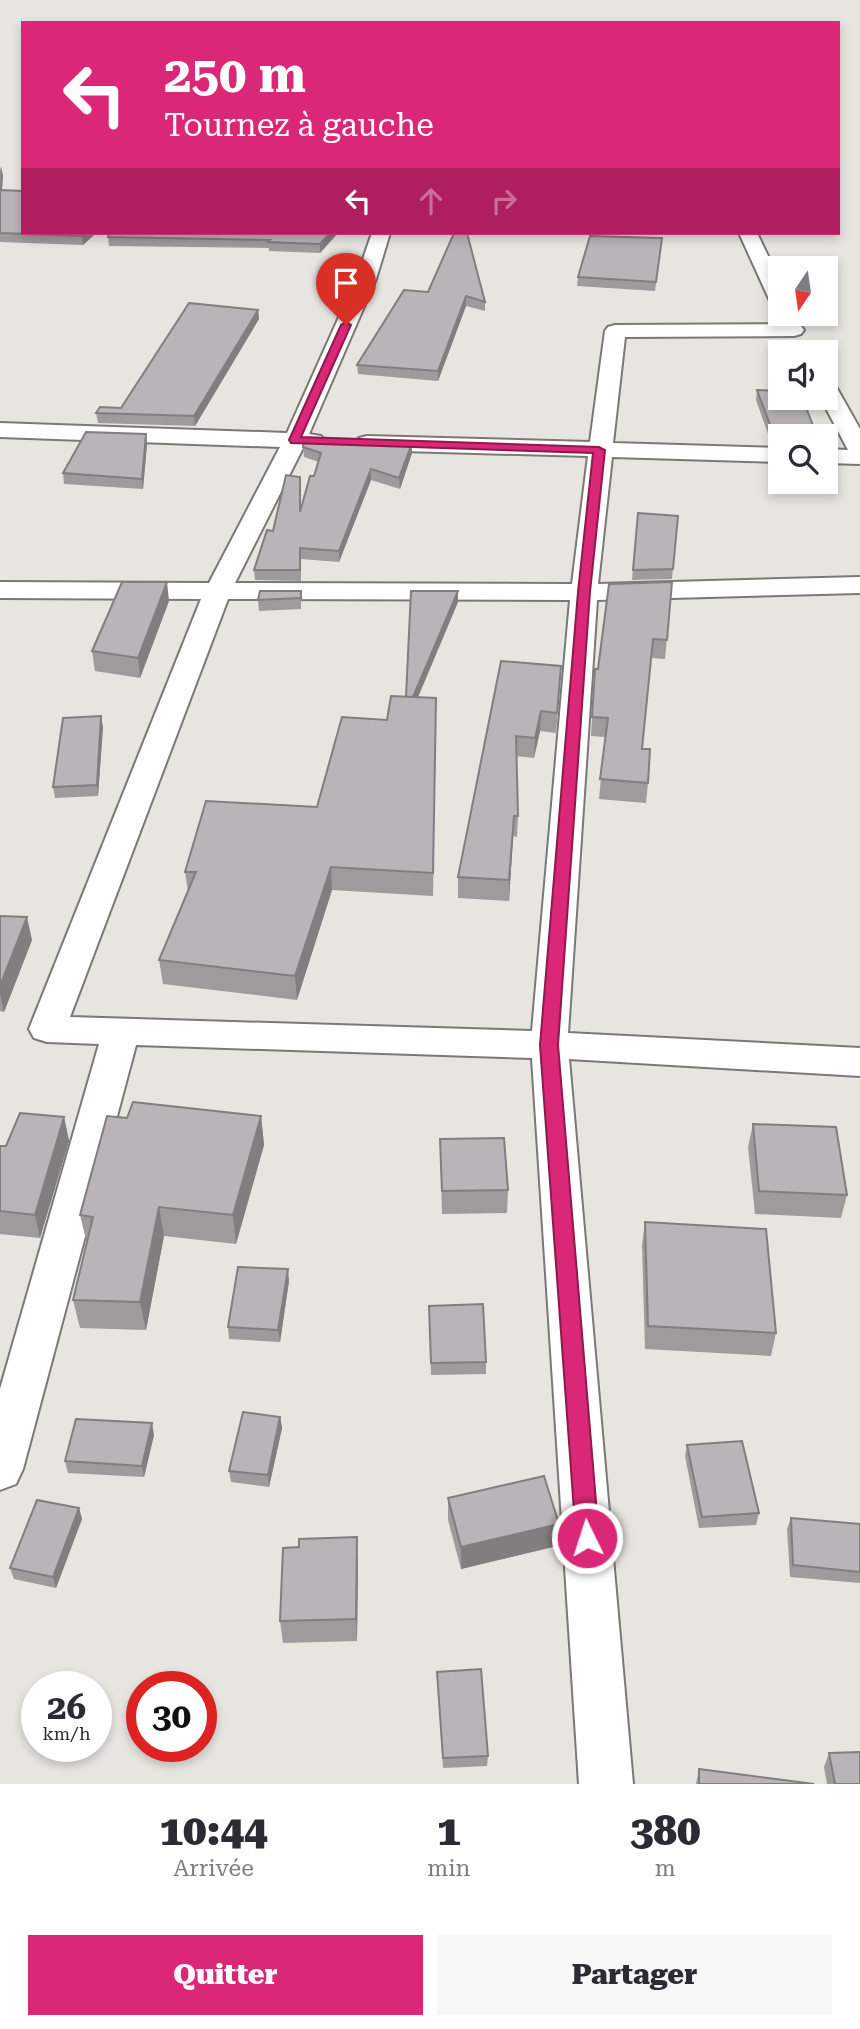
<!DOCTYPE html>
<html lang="fr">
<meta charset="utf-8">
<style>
:root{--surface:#fff;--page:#f7f7f7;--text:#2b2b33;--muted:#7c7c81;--accent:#db2777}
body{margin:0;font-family:"Roboto Serif",serif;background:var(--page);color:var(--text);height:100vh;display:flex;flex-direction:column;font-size:26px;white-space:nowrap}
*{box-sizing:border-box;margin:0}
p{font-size:23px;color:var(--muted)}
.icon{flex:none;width:38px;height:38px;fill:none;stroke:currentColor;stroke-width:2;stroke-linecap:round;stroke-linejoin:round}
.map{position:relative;height:1784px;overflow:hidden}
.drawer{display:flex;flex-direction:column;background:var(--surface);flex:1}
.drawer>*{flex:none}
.banner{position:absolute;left:21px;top:21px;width:819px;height:214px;border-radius:0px;box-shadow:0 4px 10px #0003;background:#db2777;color:#fff;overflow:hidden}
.needle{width:46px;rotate:193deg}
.controls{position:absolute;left:768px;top:256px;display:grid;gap:14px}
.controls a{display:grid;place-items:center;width:70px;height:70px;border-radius:0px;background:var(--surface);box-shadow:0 4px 10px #0003;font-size:35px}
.speed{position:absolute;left:21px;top:1671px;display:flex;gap:14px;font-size:35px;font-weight:700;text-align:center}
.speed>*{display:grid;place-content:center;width:91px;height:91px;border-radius:50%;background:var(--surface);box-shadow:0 4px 10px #0003;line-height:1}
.speed small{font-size:18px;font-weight:400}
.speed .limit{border:10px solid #d22;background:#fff;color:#111}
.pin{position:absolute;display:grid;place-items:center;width:60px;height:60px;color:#fff;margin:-72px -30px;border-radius:50% 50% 50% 0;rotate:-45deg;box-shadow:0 0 7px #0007}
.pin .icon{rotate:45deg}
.me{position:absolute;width:77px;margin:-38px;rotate:356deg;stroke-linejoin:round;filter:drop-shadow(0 0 5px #0008)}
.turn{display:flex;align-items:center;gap:24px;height:147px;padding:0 28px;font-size:32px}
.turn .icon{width:91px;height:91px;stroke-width:2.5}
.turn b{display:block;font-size:49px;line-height:60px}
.lanes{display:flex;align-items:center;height:66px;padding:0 28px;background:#0003;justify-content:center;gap:35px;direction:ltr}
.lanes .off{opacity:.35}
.eta{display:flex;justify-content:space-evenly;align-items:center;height:119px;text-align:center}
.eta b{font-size:42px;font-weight:800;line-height:49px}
.action{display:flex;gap:14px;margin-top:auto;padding:14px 28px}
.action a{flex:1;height:80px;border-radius:0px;background:var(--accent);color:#fff;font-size:28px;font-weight:800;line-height:80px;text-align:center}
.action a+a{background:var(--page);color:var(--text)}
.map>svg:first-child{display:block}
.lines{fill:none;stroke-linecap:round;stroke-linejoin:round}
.minor-casing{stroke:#7a7975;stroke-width:4}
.minor{fill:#fff;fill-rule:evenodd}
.wall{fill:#9e9b9d}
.shaded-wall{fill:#817e80}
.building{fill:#b8b4b7;stroke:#817e80;stroke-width:2}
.route{fill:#db2777;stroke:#8e194d;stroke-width:2}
</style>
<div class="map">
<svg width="860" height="1784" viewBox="0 0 860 1784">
<rect width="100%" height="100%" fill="#e6e5e0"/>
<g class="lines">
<g class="minor-casing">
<path id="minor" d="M372 233H390L376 279 309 434 321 436 325 441 321 446 303 448 235 583 572 584 588 456 367 450 359 448 355 443 359 438 367 436 590 442 605 331 608 327 615 325 794 324 801 326 804 330 801 334 794 336 625 337 613 443 780 448V462L612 457 598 584 860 577V593L597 600 568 1033 860 1048V1076L569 1059 633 1784H579L532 1058 136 1045 23 1469 16 1484 0 1490V1389L99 1044 47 1042 34 1038 29 1029 201 599 0 598V582L209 583 280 447 0 437V423L287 433 356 279ZM228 599 570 600 532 1031 70 1017Z
M739 233H757L780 281V307L773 305 770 301Z
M826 381 834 383 860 429V464L826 463V449L848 450 820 397H826Z"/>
</g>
<use href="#minor" class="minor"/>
</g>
<path class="wall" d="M1 167 3 176 2 190 96 233 83 245 0 242V169Z
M109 233H338L320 253 269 251V248L109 246 108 237Z
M454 233 485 302V311L466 306 438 381 358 374 357 365 428 292Z
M662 238 655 291 577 286 578 277Z
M258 310 259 319 195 426 98 423 96 413 121 408Z
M757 390 780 436V447L772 445 756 400Z
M146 434 147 444 143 489 64 484 63 473Z
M303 447 412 453 400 489 371 480 339 562 301 559V581L255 580 254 570 301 487V510L314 476 319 462 304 457Z
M826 457 831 468 829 478 826 479Z
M638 513 678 516 672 579 632 580Z
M672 582 665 659 651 658 642 749 648 783 646 803 599 799 605 737 591 736 595 669H598Z
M301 591V609L259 611 258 600Z
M169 601 140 678 95 671 92 651Z
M458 602 418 697 436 698 433 896 332 890 297 1000 163 984 159 960 188 892 185 872 317 807 406 697Z
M501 661 560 685 556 733 540 731 534 758 516 756 518 816 517 837 513 836 509 901 458 898V877Z
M103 727 98 796 55 798 53 787Z
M0 916 32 940 4 1012 0 1011Z
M261 1116 264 1145 236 1244 164 1236 146 1330 80 1328 73 1300 87 1244 80 1215 127 1118Z
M64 1117 69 1141 40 1238 0 1234V1146H6Z
M753 1124 847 1195 841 1218 755 1214 748 1147Z
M440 1139 508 1190 507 1213 442 1214Z
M645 1222 776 1333 771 1356 645 1349 642 1245Z
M289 1281 280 1342 229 1339 228 1327Z
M429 1306 486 1362V1374L431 1375Z
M280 1417 282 1428 269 1487 231 1482 229 1471Z
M154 1435 144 1477 68 1473 65 1461Z
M687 1445 759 1513 756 1525 699 1528 685 1456Z
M448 1498 559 1524 557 1546 461 1569 448 1520Z
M79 1508 82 1519 56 1588 14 1579 10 1568Z
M791 1518 860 1524V1583L790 1577 787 1529Z
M299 1547 358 1559 357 1641 283 1643 280 1621Z
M437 1672 488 1756 487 1766 443 1768Z
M829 1753 860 1784H827L824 1767Z
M699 1769 814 1784H696Z"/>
<path class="shaded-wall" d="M1 167 3 176 1 198 0 189Z
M85 233H96L83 245 82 236Z
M330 233H338L320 253V244Z
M466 296V306L438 381V371Z
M258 310 259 319 195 426 194 416Z
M146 434 147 444 143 489 142 479Z
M412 443V453L400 489 399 478Z
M371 469V480L339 562V551Z
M167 582 169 601 140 678 138 658Z
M458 591V602L410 716V705Z
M541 711 540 731 534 758 535 738Z
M101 716 103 727 98 796 97 785Z
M514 816 513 836 509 901V880Z
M331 867 332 890 297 1000 295 976Z
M27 917 32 940 4 1012 0 994V986Z
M261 1116 264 1145 236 1244 233 1215Z
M64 1117 69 1141 40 1238 35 1215Z
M159 1207 164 1236 146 1330 140 1302Z
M288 1269 289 1281 280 1342 278 1330Z
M280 1417 282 1428 269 1487 268 1475Z
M152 1423 154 1435 144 1477 142 1466Z
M79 1508 82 1519 56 1588 53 1577Z
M559 1524 557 1546 461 1569V1547Z
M357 1537 358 1559 357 1641 356 1619Z"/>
<path class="building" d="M0 190 23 191V233H85L82 236 0 233Z
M109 233H330L320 244 268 242 270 240 108 237Z
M454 233H467L485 302 466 296 438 371 357 365 404 290 428 292Z
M590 236 662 238 656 282 578 277Z
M189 303 258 310 194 416 96 413 100 407 121 408Z
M757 390 780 391V397H802L817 436H780V437L774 435Z
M86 432 146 434 142 479 63 473Z
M304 439 412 443 399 478 371 469 339 551 300 548V570H254L267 530 273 531 286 475 300 477V512L310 476H314L321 453 303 447Z
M826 457 831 468H826Z
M638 513 678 516 673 569 633 570Z
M122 582H167L138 658 92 651Z
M672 582 667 640 653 639 642 749H650L648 783 600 779 608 718 592 717 595 669H598L609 584Z
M260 591H301V598L258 600Z
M411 591H458L413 697H406Z
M501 661 561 666 557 713 541 711 535 738 516 736 518 816H514L509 880 458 877Z
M391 696 436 698 433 873 331 867 295 976 159 960 196 872H185L206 801 317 807 342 717 387 720Z
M101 716 97 785 53 787 63 718Z
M0 916 27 917 0 986Z
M133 1102 261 1116 233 1215 159 1207 140 1302 73 1300 93 1217 80 1215 107 1116 127 1118Z
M20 1113 64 1117 35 1215 0 1211V1146H6Z
M753 1124 836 1127 847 1195 759 1191Z
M504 1138 508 1190 442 1191 440 1139Z
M645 1222 766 1229 776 1333 648 1326Z
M238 1267 288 1269 278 1330 228 1327Z
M483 1304 486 1362 431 1363 429 1306Z
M243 1412 280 1417 268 1475 229 1471Z
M76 1419 152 1423 142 1466 65 1461Z
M742 1441 759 1513 702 1517 687 1445Z
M544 1476 559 1524 461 1547 448 1498Z
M37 1500 79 1508 53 1577 10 1568Z
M791 1518 860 1524V1572L793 1565Z
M357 1537 356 1619 280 1621 283 1548 299 1547V1539Z
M481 1669 488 1756 443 1758 437 1672Z
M860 1752V1784H835L829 1753Z
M699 1769 814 1784H699Z"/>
<path class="route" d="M346 322 351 325 301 437 599 447 605 450 590 592 558 1045 599 1538 595 1545 587 1548 579 1545 576 1538 540 1045 578 592 593 453 291 443 289 440 341 325Z"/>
</svg>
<div class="controls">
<a><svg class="needle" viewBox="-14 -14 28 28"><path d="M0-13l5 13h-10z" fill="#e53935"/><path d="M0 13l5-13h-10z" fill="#7c7c81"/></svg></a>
<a><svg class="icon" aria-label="sound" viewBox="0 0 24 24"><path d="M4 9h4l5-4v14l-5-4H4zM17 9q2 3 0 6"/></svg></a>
<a><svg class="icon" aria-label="search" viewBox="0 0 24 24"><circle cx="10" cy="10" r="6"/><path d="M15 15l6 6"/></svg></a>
</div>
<div class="speed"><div>26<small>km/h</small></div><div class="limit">30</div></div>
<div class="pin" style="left:346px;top:325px;background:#d93025"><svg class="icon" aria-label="arrive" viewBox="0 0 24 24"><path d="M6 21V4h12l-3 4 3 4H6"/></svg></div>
<svg class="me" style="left:587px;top:1538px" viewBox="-20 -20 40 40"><circle r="17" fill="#db2777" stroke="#fff" stroke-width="3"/><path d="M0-11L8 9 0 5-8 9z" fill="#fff"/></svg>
<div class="banner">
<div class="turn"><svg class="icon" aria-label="left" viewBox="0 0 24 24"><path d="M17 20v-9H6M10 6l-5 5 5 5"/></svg><div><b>250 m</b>Tournez à gauche</div></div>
<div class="lanes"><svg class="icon" aria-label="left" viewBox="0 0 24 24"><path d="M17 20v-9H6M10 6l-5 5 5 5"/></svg><svg class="icon off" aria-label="ahead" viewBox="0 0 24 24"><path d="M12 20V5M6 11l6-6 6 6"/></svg><svg class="icon off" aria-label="right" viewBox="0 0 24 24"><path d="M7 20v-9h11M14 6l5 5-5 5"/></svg></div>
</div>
</div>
<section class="drawer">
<div class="eta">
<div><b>10:44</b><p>Arrivée</p></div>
<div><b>1</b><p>min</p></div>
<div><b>380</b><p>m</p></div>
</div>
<div class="action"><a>Quitter</a><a>Partager</a></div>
</section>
